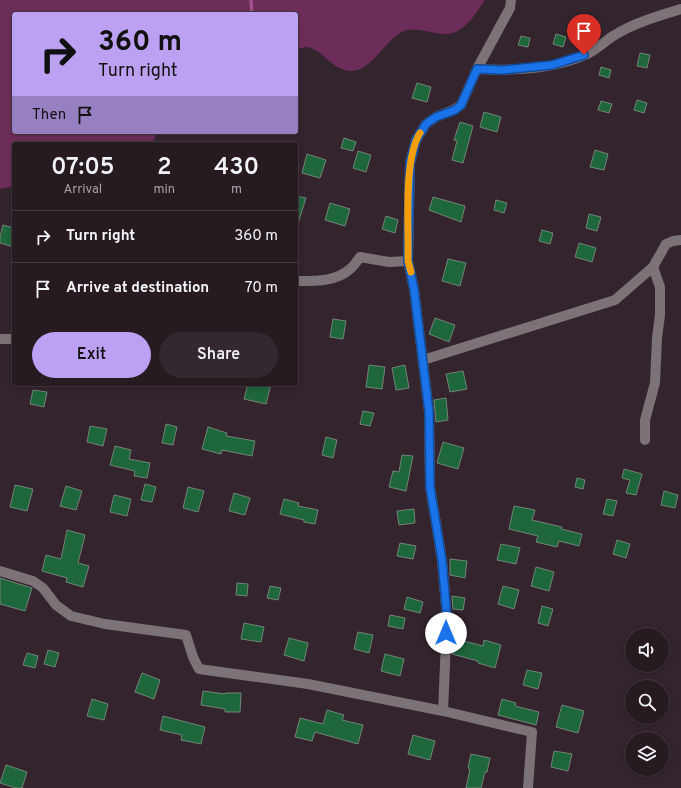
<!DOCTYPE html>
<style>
:root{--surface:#271b22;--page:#33282f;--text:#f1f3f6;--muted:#a4a1a5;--line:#433940;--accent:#bca0f2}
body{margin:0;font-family:Overpass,sans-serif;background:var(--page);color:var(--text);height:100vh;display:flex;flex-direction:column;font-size:15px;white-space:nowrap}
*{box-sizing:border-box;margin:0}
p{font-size:13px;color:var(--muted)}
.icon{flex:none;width:22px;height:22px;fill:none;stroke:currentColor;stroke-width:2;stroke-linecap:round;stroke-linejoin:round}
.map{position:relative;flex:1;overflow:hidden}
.side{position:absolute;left:12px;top:142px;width:286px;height:244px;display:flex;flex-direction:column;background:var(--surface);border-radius:4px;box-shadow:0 2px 6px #0003,0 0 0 1px var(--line)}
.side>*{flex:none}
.guide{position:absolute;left:12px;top:12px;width:286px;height:122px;border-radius:4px;box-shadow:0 2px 6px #0003,0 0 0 1px var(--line);background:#bca0f2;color:#111;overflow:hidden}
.tools{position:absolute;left:625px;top:628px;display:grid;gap:8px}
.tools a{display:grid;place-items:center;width:44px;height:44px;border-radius:50%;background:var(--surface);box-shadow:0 2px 6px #0003,0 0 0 1px var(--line);font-size:20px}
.pin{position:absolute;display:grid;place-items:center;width:34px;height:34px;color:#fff;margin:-41px -17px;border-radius:50% 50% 50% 0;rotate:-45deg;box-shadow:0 0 4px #0007}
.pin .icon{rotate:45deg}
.me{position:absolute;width:44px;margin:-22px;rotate:0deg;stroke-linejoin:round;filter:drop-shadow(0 0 3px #0008)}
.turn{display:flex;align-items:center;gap:14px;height:84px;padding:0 20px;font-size:18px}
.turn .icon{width:52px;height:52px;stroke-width:2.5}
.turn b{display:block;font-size:28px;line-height:34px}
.then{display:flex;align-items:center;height:38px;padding:0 20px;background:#0003;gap:8px;font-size:15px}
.eta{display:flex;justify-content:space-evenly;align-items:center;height:68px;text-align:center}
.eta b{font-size:24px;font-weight:600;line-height:28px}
.action{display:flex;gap:8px;margin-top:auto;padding:8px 20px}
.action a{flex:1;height:46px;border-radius:24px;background:var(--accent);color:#111;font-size:16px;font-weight:600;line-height:46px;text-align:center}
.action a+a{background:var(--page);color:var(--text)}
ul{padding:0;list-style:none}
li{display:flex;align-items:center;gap:12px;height:52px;padding:0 20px;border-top:1px solid var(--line)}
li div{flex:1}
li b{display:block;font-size:15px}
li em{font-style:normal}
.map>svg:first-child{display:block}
.green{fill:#6d2d5a}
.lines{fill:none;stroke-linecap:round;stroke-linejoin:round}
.stream{stroke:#9f5288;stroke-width:3.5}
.building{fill:#1e663c;stroke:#728577}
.minor{stroke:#7b7378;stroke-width:10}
.route-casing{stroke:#114b97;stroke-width:10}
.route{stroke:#1a73e8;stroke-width:7}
.slow{stroke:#f59e0b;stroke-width:7}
</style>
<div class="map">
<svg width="681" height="788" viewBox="0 0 681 788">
<rect width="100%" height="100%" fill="#34242e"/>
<path class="green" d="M0 0H485C478 10 470 24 459 30 440 42 419 22 400 33 384 42 371 72 350 71 332 70 324 51 308 47 304 47 300 48 296 49V14H14V132H157L152 144H14V186L0 189Z"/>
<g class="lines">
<path class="stream" d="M251 0 252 14"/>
</g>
<path class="building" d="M556 34 566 37 563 47 553 44Z
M521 36 530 38 528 47 518 45Z
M640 53 650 55 647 68 637 66Z
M601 67 611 70 609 78 599 75Z
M417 83 431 87 427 102 412 98Z
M637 100 647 103 644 113 634 110Z
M601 101 612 104 609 113 598 110Z
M484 112 501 117 497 132 480 127Z
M460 122 473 126 463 163 452 160 457 141 454 140Z
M344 138 356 142 353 151 341 148Z
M595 150 608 154 604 170 590 167Z
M358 151 371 155 366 172 353 168Z
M307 154 326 160 320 178 302 173Z
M296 196 306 198 298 223H296Z
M433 197 465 206 461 222 429 210Z
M496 200 507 203 504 213 494 210Z
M330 203 350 209 345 226 325 220Z
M589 214 601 217 597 231 586 228Z
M386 216 398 220 395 233 382 229Z
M3 225 14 228V247L0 243V237Z
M542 230 553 233 550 244 539 241Z
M579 243 596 248 592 262 575 257Z
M448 259 466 263 460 286 442 281Z
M435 318 455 325 449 342 429 334Z
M333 319 346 321 343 339 330 337Z
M369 365 385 367 382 389 366 387Z
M405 365 409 388 396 390 392 368Z
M463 371 467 389 450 392 446 374Z
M248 384H271L266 404 244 399Z
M33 390 47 392 44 407 30 404Z
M446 398 448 420 436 422 434 400Z
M363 411 374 413 370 426 360 424Z
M166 424 177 427 173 445 162 443Z
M90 426 107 429 103 446 87 442Z
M208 427 227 433 226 436 255 441 252 456 222 450 221 454 202 449Z
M326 437 337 440 333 458 322 455Z
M443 442 464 448 458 469 437 463Z
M115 446 131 450 129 459 150 463 147 478 134 476 135 471 110 465Z
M402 455 413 456 406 491 389 487 393 471 399 472Z
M624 469 642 474 636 495 626 493 630 480 622 478Z
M577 478 585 480 583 489 575 487Z
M145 484 156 487 152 502 141 500Z
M15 485 33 489 27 511 10 507Z
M66 486 82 491 76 510 60 506Z
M188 487 204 491 198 512 183 508Z
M664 491 678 495 675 508 661 505Z
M234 493 250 498 245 515 229 511Z
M114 495 131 499 127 516 110 512Z
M284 499 299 503 298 506 318 510 315 524 304 522V520L280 514Z
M607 499 617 501 613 516 603 514Z
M514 506 535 510 532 520 562 527 561 529 582 534 579 546 559 541 557 547 536 542 538 536 509 529Z
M414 509 415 523 399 525 397 511Z
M67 530 85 535 78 563 89 566 83 587 66 582 67 578 42 571 46 555 61 559Z
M617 540 630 544 626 558 613 554Z
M400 543 416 546 413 559 397 556Z
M501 544 520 548 516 564 497 560Z
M450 559 467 561 465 578 450 575Z
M536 567 554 572 549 591 531 586Z
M0 578 32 588 25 611 0 604Z
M237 583 248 584 247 596 236 595Z
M270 586 281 588 278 600 267 598Z
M503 586 519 590 514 609 498 604Z
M452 596 465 598 463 610 453 609Z
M407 597 423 602 420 613 404 609Z
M542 606 553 609 548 626 538 623Z
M390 615 405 618 403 629 388 626Z
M244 623 264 627 261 642 241 639Z
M358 632 373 635 369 653 354 649Z
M289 638 308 643 304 661 284 655Z
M456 639 483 646 484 640 501 645 495 668 478 663V661L452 654Z
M48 650 59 653 55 667 44 664Z
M27 653 38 656 35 668 23 665Z
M385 654 404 659 400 676 381 671Z
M527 670 542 673 538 689 523 685Z
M142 673 160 680 154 699 135 692Z
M203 691 225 694V693H241L240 712H225V709L201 705Z
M92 699 108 704 104 720 87 716Z
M502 699 516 703 515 706 539 712 536 725 498 715Z
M562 705 584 711 578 733 556 727Z
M327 710 344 715 342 720 363 725 358 744 315 732 312 741 295 737 300 718 323 724Z
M163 716 205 727 201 744 181 740 182 735 160 730Z
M413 735 435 741 430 760 408 754Z
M554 751 572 754 568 771 551 767Z
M471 754 490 758 487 772H485L481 788H466L470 769 468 768Z
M6 765 27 772 22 788H16L0 783Z"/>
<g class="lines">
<path class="minor" d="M511 0 510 8 477 69 461 105 455 109 436 117 426 124 416 140 410 163 408 261 414 289 429 412 430 487 442 560 447 618 443 711 532 732 528 788
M477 69C511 71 553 69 585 55 596 50 604 42 613 36 634 23 658 16 681 9
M296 281C314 281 336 282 350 269 354 266 357 261 360 257L389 262 408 261
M0 339H14
M423 360 615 300 653 267 666 244 673 241 681 240
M645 440V420L655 383 657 338 660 315V287L653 267
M0 571 33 581 43 588 56 605 71 616 105 624 186 635 193 657 199 669 308 684 443 711"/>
</g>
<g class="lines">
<g class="route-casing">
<path id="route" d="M446 633 447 618 442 560 430 487 429 412 414 289 408 261 410 163 416 140 426 124 436 117 455 110 461 105 477 69 502 70 552 65 584 55"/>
</g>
<use href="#route" class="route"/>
<path class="slow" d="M411 272 408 261C409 228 403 160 420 133"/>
</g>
</svg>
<div class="tools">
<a><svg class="icon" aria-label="sound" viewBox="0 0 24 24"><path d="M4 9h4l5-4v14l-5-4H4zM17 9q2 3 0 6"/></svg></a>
<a><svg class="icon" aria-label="search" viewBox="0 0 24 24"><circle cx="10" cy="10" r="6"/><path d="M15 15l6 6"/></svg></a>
<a><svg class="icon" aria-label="layers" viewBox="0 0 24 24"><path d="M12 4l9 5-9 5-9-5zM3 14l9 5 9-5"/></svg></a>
</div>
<div class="pin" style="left:584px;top:55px;background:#d93025"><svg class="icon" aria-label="arrive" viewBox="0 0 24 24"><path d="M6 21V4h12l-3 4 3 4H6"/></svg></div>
<svg class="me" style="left:446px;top:633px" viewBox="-20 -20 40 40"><circle r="19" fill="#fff"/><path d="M0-13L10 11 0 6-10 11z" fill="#1a73e8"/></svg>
<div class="guide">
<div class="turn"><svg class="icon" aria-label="right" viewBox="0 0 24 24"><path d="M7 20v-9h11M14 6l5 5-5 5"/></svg><div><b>360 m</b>Turn right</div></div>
<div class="then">Then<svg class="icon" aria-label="arrive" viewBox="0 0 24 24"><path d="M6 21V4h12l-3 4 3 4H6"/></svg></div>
</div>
<section class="side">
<div class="eta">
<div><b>07:05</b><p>Arrival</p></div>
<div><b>2</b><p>min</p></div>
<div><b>430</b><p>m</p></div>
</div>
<ul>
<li><svg class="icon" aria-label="right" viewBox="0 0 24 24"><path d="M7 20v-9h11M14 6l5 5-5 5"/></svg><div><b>Turn right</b></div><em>360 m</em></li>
<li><svg class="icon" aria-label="arrive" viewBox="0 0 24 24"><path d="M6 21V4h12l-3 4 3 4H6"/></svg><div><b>Arrive at destination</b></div><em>70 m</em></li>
</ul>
<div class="action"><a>Exit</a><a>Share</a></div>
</section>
</div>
